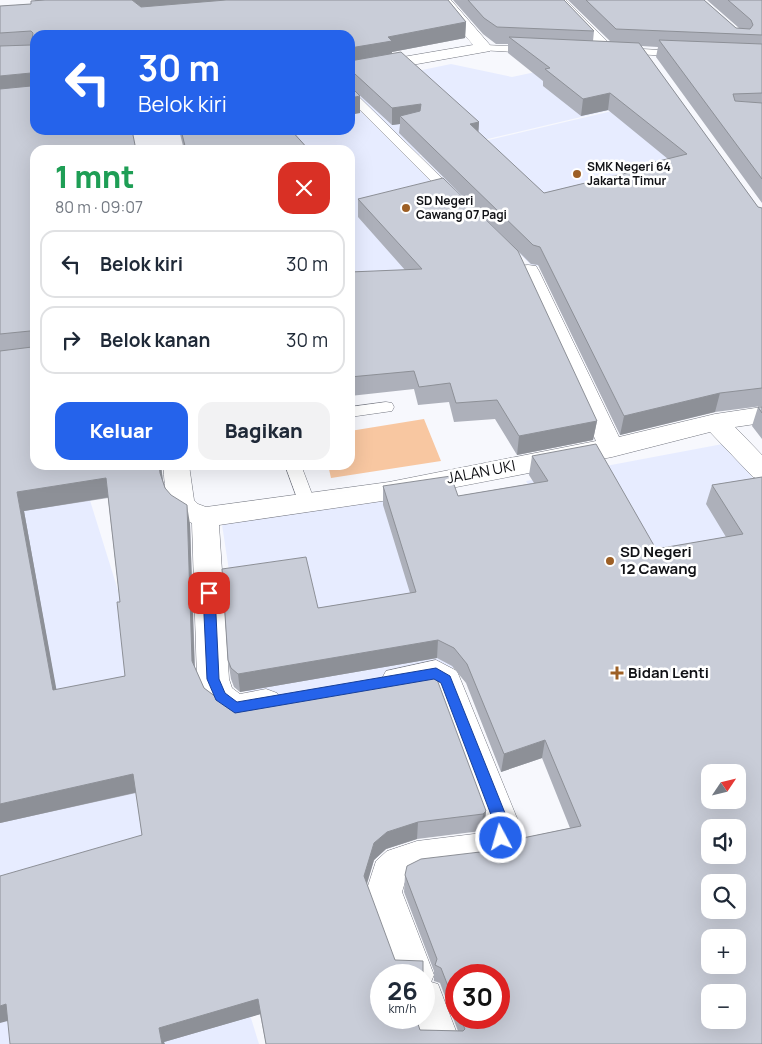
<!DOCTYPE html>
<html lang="id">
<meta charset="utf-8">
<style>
:root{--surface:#fff;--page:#f2f2f3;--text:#1f2937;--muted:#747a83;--line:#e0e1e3;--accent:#2563eb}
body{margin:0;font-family:Manrope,sans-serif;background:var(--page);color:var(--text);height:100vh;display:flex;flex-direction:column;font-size:19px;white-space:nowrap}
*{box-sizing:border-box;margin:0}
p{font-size:16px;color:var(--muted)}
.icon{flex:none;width:28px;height:28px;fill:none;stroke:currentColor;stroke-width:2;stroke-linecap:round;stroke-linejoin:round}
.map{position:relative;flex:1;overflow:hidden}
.sheet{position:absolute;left:30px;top:145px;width:325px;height:325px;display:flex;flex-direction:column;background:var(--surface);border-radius:15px;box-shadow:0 5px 20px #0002}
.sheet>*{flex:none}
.top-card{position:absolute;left:30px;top:30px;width:325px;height:105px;border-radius:15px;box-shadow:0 5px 20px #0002;background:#2563eb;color:#fff;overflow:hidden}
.needle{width:32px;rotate:55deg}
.fabs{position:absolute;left:701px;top:764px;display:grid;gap:10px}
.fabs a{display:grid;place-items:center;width:45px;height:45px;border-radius:10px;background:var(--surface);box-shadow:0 5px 20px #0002;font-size:25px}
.speed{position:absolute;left:370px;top:964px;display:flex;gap:10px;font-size:25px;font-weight:700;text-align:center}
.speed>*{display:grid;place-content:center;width:65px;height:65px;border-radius:50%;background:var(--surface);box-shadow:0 5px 20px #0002;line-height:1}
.speed small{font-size:12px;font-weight:400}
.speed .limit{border:8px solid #d22;background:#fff;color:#111}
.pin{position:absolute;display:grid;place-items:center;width:42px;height:42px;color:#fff;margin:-21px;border-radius:10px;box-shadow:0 2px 8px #0006}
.me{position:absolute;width:55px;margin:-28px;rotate:354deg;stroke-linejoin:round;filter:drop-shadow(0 0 4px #0008)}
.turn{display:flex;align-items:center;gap:18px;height:105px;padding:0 25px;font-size:22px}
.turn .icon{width:65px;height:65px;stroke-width:2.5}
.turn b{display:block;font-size:35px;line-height:42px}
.round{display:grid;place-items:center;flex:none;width:52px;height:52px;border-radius:15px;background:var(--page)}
.head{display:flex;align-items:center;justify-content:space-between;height:85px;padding:0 25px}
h1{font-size:30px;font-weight:800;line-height:38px;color:#1e9e55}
.primary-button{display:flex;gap:10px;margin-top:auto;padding:10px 25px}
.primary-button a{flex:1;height:58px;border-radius:15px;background:var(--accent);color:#fff;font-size:20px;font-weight:800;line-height:58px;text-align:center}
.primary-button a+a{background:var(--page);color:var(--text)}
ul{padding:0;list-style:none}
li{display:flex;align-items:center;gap:15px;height:68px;margin:0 10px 8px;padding:0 15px;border:2px solid var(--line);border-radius:15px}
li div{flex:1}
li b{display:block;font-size:19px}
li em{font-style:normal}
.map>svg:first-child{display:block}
.built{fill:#e7ecff}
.green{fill:#f8c7a1}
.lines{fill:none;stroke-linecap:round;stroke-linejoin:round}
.service-casing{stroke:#747781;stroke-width:1}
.minor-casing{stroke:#747781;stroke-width:1}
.service{fill:#fff;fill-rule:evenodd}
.minor{fill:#fff;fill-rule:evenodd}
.wall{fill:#adb0ba;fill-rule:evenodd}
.shaded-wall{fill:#8d9097}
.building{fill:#c9cdd8;stroke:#8d9097;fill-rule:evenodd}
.route{fill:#2563eb;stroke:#184099}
.poi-dot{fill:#9d5f25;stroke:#fff;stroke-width:2}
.labels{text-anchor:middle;stroke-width:5;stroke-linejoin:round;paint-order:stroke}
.far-poi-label{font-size:12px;font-weight:bold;fill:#101115;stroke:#fff;text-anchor:start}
.street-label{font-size:15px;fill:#101115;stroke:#fff}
.poi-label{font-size:15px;font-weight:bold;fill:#101115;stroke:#fff;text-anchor:start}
</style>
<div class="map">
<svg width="762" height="1044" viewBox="0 0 762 1044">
<rect width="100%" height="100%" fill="#f7f8fd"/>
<path class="built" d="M578 63 632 105 415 156 350 90V85L451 64 512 77Z
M350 97 522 266 350 281V150H240L223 130H350Z
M650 102 715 155 599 250 533 267 421 156Z
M0 402 35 465H79L259 1044H0Z
M728 443 762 491V609L574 573 526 481Z
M453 485 493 594 550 652 249 702 221 518Z"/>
<path class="green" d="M424 419 441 461 331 478 328 465H350V431Z"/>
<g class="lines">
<g class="service-casing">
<path id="service" d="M484 45 531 47 536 50 531 53 480 50 479 48Z
M642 49 681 51 686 54 681 57 638 54V50Z
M350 91 354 92 457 193 459 196 457 199H449L350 100Z
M386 402 392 403 394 407 392 411 350 417V407Z
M285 465H301L315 502 312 506 306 508 300 506Z"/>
</g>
<g class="minor-casing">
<path id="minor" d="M435 0H451L490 45 492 48 490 51 350 76V66L473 45Z
M549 0H566L613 47H631L639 52 631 57 603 55Z
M528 265 536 266 539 271 619 437 715 414 762 407V423L735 427 762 455V480L753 477 710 432 612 457 389 500 219 525 229 679 232 688 240 694 266 689 277 693 282 702 277 711 235 721 224 717 209 705 204 696 197 679 192 523C163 512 166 491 163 465H189L194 500 198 504 206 507 389 482 596 441 517 271 520 266Z
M436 660 457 671 521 828C508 873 476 866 437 871 423 873 415 873 405 882L402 892 434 975 431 982 438 984 461 1044H421L412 1018H424V975H396L366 892 376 861 387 851 417 841 482 833 487 828 433 688 397 693 386 689 381 680 386 671Z"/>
</g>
<use href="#service" class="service"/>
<use href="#minor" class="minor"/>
</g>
<path class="wall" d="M35 0H448L466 22 465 38 392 52V54L479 122 478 132 544 193 638 170 639 166 668 159 608 110 581 116 543 86V81L508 53V44H496L483 34 453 0H564L594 31 593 41H610L568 0H704L736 28H739L707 0H762V203L656 57 658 47 641 46 758 207 762 208V406L715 412 620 435 538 265 531 264 399 133 400 124 392 125 355 91 360 113 35 35V465H161L163 480 165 488 190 524 195 668 204 688 220 700 486 811 484 829 481 831 417 839 386 849 374 860 367 884 381 975 420 1030 458 1031 440 983 434 981V971L404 892 405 875 502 845 513 840 570 828 542 758 501 772 466 683 452 666 437 658 240 692 234 687 231 679 228 660 318 608 410 593 383 505V486L458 496 534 483 529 475 532 456 656 549 726 537 706 504 712 485 762 477V1044H266L260 1014 164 1042 10 1044 142 835 136 793 0 823V6L31 4 35 1ZM108 498 120 602 125 676 56 690 24 511ZM456 975 499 1018H456Z
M179 130H291L309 150H184Z
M358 199 597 421 593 440 517 455 495 419 454 422 449 402 418 405 414 389 350 396V272L405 270 358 217Z
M758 407H762V439L752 426Z"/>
<path class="shaded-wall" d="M132 0H257L144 9Z
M466 22 465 38 392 52V57L350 64V48L388 37Z
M31 73 35 89 0 93V76Z
M610 93 608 110 581 116 583 99Z
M360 96V113L350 115V98Z
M421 104 420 121 400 116V124L392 125V108Z
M479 122 478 140 470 124Z
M720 393 715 412 620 435 624 416Z
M597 421 593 440 517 455 519 436Z
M159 465H161L164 492 160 473Z
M106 478 110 497 24 511 60 709 53 690 17 492Z
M187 505 190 524 195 680 192 661Z
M438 640 437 658 240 692 238 674Z
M545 740 542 758 501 772 504 754Z
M133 774 138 792 0 823V804Z
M486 811 484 829 481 831 483 814Z
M418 822 417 839 386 849 374 860 364 893V876L374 843 387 832Z
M258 999 261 1014 164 1042 165 1044H162L159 1028Z
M6 1004 15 1019 0 1023V1006Z"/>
<path class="building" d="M45 0H132L141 7 226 0H448L466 22 388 37 392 41 350 48V35H35V130H132L136 150H35V465H159L160 473 165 488 171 495 187 505 192 661 204 688 220 700 232 705 431 670 435 674 486 811 483 814 418 822 387 832 374 843 364 876 395 960 423 961V975H381V1018H416L420 1030 463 1031 465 1029 460 1018H499V975H456V1007L441 968 435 965 437 959 405 875 407 866 421 859 480 852 502 845 512 837 513 840 581 826 545 740 504 754 467 664 454 648 438 640 238 674 231 668 228 660 222 569 306 557 318 608 416 592 383 486 451 476 458 496 548 481 532 456 596 444 656 549 743 534 712 485 762 477V1044H266L258 999 159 1028 162 1044H10L6 1004 0 1006V876L142 835 133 774 0 804V351L32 347V333L30 331 0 334V89L31 86 33 74 31 73 0 76V46L31 45 33 33 31 31 0 33V6L31 4V1ZM106 478 120 602H117L125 676 53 690 17 492ZM710 772H738V800H710ZM710 828H738V855H710ZM710 882H738V910H710ZM710 938H738V965H710ZM710 992H738V1020H710Z
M468 0H564L594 31 497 27 484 18Z
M586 0H704L736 28 750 29 753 25 751 20 728 0H762V35L616 29Z
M509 37 639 43 758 207 762 208V388L720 393 624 416 540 247 533 245 400 116 420 111 421 104 392 108 355 74 350 73V61L401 52 479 122 470 124 544 193 643 169 639 166 687 154 610 93 583 99 545 69 550 68Z
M659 40 762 44V93L733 94 735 101 762 103V179Z
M350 86 360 96 350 98Z
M181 130H291L309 150H186Z
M443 178 518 251 597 421 519 436 497 400 456 403 450 383 419 387 414 371 350 377V272L422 269 358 199Z
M758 407H762V413Z"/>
<path class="route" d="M209 588 215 593 219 679 225 693 237 702 436 668 450 676 511 828 506 843 501 845 496 843 494 838 496 828 441 683 434 679 235 713 216 700 207 679 203 593Z"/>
<g class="poi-dot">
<circle cx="577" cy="174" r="5"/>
<circle cx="406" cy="208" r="5"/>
<circle cx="610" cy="561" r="5"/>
<path d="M614.5 665.5h5v5h5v5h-5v5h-5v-5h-5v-5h5z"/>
</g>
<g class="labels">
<g class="far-poi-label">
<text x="587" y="171">SMK Negeri 64<tspan x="587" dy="14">Jakarta Timur</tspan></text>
<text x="416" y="205">SD Negeri<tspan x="416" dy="14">Cawang 07 Pagi</tspan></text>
</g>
<g class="street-label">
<text transform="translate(481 472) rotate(-11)" y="5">JALAN UKI</text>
</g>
<g class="poi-label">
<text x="620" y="557">SD Negeri<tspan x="620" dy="17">12 Cawang</tspan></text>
<text x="628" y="678">Bidan Lenti</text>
</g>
</g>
</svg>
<div class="fabs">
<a><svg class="needle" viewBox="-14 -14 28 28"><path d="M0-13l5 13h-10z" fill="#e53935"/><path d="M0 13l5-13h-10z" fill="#747a83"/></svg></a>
<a><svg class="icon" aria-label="sound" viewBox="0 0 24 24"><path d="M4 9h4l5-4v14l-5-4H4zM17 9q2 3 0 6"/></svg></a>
<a><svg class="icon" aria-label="search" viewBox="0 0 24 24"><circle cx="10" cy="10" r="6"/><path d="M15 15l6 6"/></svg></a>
<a>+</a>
<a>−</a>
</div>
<div class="speed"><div>26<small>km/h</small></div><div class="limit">30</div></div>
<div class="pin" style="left:209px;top:593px;background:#d93025"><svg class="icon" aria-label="arrive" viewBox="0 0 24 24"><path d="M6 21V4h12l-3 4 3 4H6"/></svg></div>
<svg class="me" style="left:501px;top:838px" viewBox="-20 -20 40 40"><circle r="17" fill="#2563eb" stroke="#fff" stroke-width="3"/><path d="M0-11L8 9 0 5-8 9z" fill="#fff"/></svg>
<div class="top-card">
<div class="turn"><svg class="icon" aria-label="left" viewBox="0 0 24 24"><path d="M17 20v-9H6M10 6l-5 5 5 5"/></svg><div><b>30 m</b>Belok kiri</div></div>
</div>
<section class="sheet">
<div class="head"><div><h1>1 mnt</h1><p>80 m · 09:07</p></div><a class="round" style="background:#d93025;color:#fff"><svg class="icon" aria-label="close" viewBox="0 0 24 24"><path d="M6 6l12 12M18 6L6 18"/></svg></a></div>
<ul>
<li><svg class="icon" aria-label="left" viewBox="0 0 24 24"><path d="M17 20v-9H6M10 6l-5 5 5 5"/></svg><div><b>Belok kiri</b></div><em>30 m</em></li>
<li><svg class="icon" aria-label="right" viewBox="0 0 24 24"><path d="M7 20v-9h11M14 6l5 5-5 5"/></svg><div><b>Belok kanan</b></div><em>30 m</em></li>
</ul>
<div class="primary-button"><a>Keluar</a><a>Bagikan</a></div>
</section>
</div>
